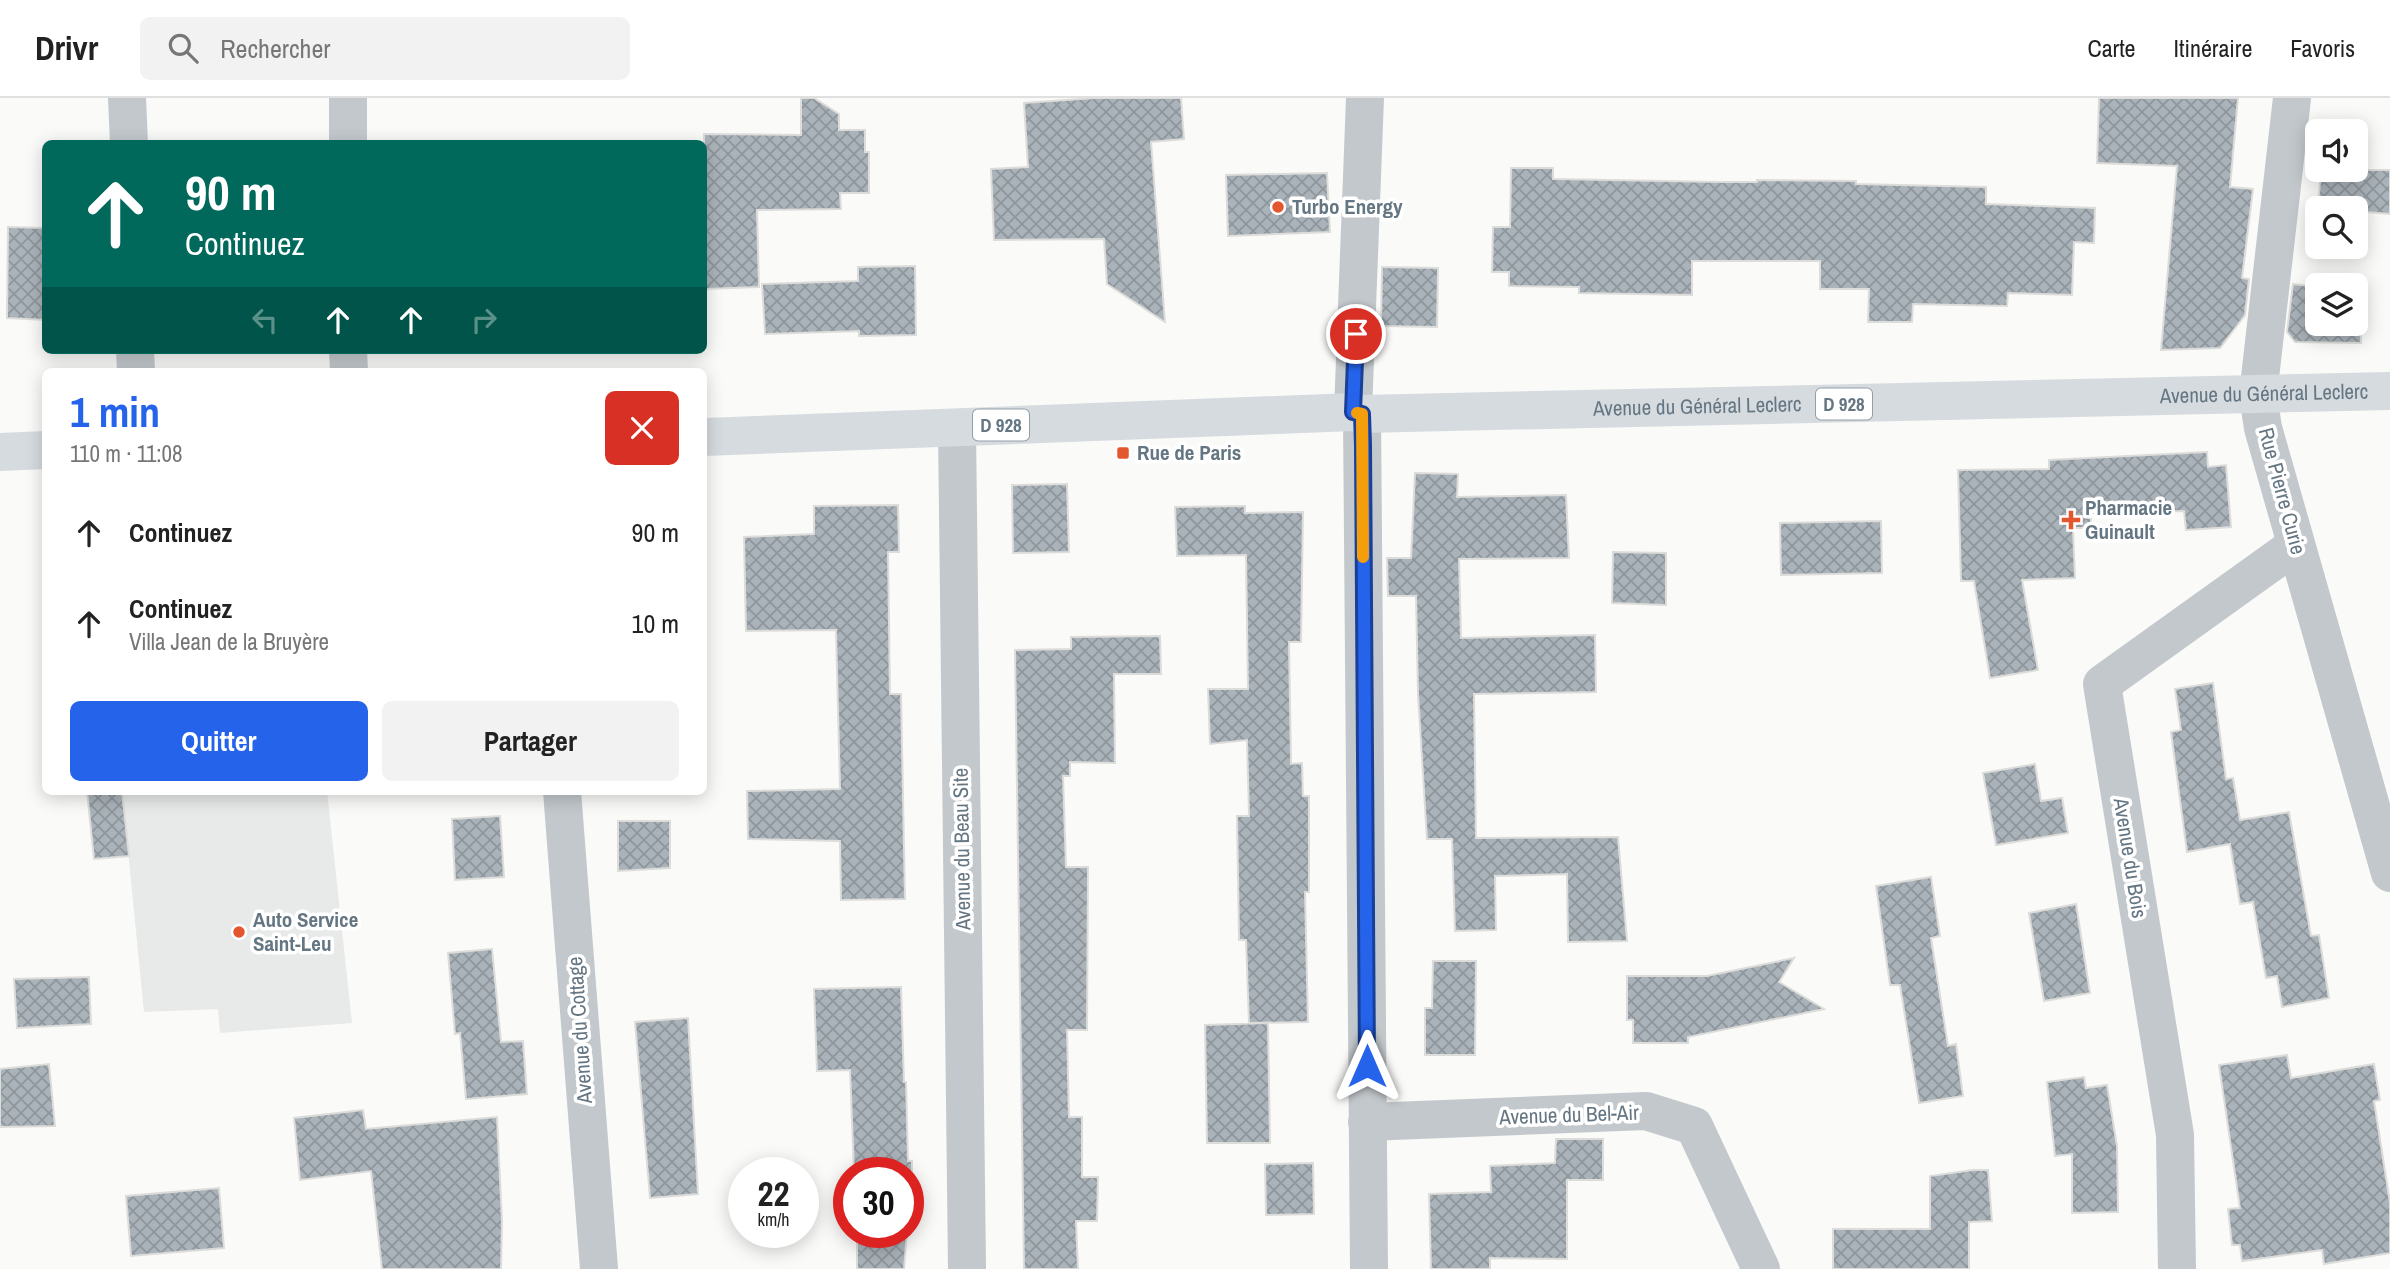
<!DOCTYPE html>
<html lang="fr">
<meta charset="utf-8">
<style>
:root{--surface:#fff;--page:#f2f2f2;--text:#222;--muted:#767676;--line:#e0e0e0;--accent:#2563eb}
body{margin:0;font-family:"Archivo Narrow",sans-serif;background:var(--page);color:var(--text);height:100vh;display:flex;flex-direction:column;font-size:26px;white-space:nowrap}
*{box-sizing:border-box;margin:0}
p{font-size:23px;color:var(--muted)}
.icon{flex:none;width:38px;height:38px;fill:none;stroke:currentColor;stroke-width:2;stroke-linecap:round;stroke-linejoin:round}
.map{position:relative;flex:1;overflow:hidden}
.sheet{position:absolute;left:42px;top:270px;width:665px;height:427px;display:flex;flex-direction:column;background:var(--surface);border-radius:10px;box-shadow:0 4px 18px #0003}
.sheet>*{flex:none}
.top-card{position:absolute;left:42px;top:42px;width:665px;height:214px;border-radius:10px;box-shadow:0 4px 18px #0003;background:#00695c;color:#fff;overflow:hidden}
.buttons{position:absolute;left:2305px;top:21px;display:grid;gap:14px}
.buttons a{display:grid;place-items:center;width:63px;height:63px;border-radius:10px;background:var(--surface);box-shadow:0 4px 18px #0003;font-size:35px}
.speed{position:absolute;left:728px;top:1059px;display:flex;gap:14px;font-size:35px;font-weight:700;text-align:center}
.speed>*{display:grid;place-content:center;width:91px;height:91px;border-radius:50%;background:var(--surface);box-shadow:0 4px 18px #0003;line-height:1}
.speed small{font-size:18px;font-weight:400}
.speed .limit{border:10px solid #d22;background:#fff;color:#111}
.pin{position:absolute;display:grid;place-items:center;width:60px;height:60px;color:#fff;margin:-30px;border:4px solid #fff;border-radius:50%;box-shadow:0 2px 7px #0007}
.me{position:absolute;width:77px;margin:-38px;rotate:0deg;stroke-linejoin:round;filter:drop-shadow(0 0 5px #0008)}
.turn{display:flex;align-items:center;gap:24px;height:147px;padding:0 28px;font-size:32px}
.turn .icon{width:91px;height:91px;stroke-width:2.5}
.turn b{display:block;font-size:49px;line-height:60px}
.lanes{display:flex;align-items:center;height:66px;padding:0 28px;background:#0003;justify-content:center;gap:35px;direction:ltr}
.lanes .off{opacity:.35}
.round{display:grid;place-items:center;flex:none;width:74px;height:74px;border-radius:10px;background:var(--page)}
.summary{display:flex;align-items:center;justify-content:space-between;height:119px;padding:0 28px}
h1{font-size:42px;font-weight:700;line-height:52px;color:var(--accent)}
.button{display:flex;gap:14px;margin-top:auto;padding:14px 28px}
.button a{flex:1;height:80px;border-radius:10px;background:var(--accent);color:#fff;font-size:28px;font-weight:700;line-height:80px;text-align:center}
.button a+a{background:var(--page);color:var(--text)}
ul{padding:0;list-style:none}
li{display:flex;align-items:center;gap:21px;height:91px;padding:0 28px}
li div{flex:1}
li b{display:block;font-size:26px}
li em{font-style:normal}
header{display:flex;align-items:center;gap:42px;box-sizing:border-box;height:98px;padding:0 35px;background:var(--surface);border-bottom:2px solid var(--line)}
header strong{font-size:33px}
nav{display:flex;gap:38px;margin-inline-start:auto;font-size:24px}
.search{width:490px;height:63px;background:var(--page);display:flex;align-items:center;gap:18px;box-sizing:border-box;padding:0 24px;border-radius:10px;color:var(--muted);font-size:26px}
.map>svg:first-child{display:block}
.built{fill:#e8e9e9}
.building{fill:url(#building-cross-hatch);stroke:#dcdcda;stroke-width:2}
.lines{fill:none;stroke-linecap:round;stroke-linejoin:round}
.minor{stroke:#c3c8cc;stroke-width:38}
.major{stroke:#d6dbdf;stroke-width:38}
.route-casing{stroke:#184099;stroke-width:18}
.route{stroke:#2563eb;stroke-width:12}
.slow{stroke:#f59e0b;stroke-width:12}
.poi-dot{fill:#e4572e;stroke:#fff;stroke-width:2.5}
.labels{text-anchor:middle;stroke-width:7;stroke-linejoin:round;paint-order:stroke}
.shield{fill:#fff;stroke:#939fa8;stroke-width:2}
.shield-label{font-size:19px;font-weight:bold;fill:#657683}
.poi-label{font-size:21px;font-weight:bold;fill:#657683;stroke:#fff;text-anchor:start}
.street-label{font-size:21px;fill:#657683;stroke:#fff}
</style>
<header>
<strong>Drivr</strong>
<div class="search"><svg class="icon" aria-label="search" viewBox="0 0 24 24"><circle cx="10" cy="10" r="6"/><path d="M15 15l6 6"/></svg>Rechercher</div>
<nav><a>Carte</a><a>Itinéraire</a><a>Favoris</a></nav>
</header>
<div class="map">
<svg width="2390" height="1171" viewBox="0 0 2390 1171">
<defs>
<pattern id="building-cross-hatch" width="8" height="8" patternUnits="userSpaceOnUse" patternTransform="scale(1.75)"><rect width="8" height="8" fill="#aab3b9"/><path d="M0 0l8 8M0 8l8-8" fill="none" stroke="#8e969c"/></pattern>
</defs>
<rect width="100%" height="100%" fill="#fafaf8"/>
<path class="built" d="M122 693H327L352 925 220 935 218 911 144 914Z"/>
<path class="building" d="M801 0H814L839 16V32H865V54H869V95H840L841 111 757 112 759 189 705 191 704 36 801 37Z
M1095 0H1181L1184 41 1151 44 1165 224 1107 186 1104 141 994 142 991 71 1028 69 1024 5Z
M2099 0H2238L2230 89 2253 91 2242 180 2249 181 2245 217 2220 250 2161 252 2177 68 2097 65Z
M1511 70H1553V81L1720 84H1757V82L1856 83V86L1986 89V106L2095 110 2094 145 2074 144 2072 197 2008 195 2007 208 1913 206 1912 224H1868L1869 191H1820V163H1692V197L1579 195V189L1509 188V174H1492L1493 129H1510Z
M2321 72H2390V116L2356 113V110L2318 109Z
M1327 75 1330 134 1228 138 1226 77Z
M8 129 46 130V222L7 220Z
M915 168 916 237 859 238V233L765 236 762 186 858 183V169Z
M1382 169 1438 170 1437 229 1381 228Z
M2293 186 2317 189V226H2356V194H2360L2361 245 2295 244 2287 234Z
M2207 354 2208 369 2226 367 2231 429 2186 432 2184 413 2091 415V430H2073L2075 480 2022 482 2038 572 1990 580 1974 483H1961L1958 372 2049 371V362Z
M1415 375 1458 376 1457 399 1566 397 1569 460 1459 461 1461 540 1595 537 1596 594 1474 596 1476 740 1618 739 1627 843 1568 844 1567 776 1495 778 1496 832 1455 833 1452 741H1427L1418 596 1416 498H1388L1387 460H1411Z
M1067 386 1069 454 1013 455 1012 387Z
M898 407 899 454H888L890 596H901L905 801 841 802 840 743 748 741 747 693 840 691 836 532 746 533 744 439 814 436V408Z
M1245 408V415L1303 414 1301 544H1289L1291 666 1302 665 1303 698H1309V794H1305L1308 924 1249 925 1246 842H1239L1237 718H1249L1247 642 1210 646 1208 591H1248L1246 457 1177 458 1175 409Z
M1881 423 1882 475 1781 477 1780 425Z
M1613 454 1666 455V507L1612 505Z
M1160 538 1161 576H1114L1115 665 1070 664V678H1063L1066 769H1088L1087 932H1067L1069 1019H1082V1079H1098L1097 1123H1076L1078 1171H1024L1015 552 1071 551V539Z
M2213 585 2226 681 2233 680 2240 722 2289 714 2311 838 2319 837 2329 900 2282 909 2277 878 2266 880 2253 804 2240 806 2230 746 2187 754 2171 634 2181 632 2175 591Z
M2035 666 2041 703 2062 700 2068 735 1996 747 1983 675Z
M87 693H122L129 758 94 761Z
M500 718 504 779 455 782 452 721Z
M618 723H670V770L618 773Z
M1931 779 1940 838 1931 840 1948 948 1956 946 1963 998 1919 1005 1900 887H1890L1876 788Z
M2076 806 2090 895 2044 903 2029 815Z
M492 851 501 944 523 943 527 996 466 1001 460 935 455 936 448 855Z
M1794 860 1779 884 1824 911 1688 939V945H1633V922H1627V878H1707Z
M1433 863H1476L1475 957H1425V910H1432Z
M89 879 91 926 17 930 14 881Z
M901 889 904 984H906L908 1063H912V1125H908V1074H854L850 972 817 973 814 891Z
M688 920 698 1096 650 1100 635 924Z
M1268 925 1270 1045H1207L1205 927Z
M2287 957 2291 980 2374 966 2380 1002 2374 1003 2390 1105V1155L2324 1166 2322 1152 2242 1163 2240 1147H2232L2228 1111 2240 1110 2219 967Z
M49 966 55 1028 0 1029V971Z
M2084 979 2086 990 2107 987 2117 1048 2118 1114 2072 1115V1056L2055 1058 2047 984Z
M363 1012 366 1031 497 1019 502 1124 501 1171H382L371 1073 300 1082 294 1020Z
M1556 1041H1603V1082H1567V1161L1490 1160V1171H1431L1429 1096 1491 1094 1490 1068 1555 1065Z
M1313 1065 1314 1116 1266 1117 1265 1066Z
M1973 1072H1988L1992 1123 1969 1124V1171H1833V1131H1930V1078Z
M840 1083 849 1084V1128H842Z
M219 1090 224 1150 131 1158 126 1098Z
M857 1134H907L904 1171H857Z"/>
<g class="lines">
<path class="minor" d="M127 0 129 46
M348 0V46
M2292 0 2258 297 2263 330 2390 775
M135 252 136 273
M348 252 349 273
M1353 314 1365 0
M1362 316 1369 1171
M957 330 967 1171
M562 693 599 1171
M1367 1024 1646 1013 1694 1028 1761 1171
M2177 1171 2175 1037 2102 586 2296 447"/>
<g class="major">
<path id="s1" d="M704 339 1353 314 1362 316 2390 293"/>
<path d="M0 354 46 352"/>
</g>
</g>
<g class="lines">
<g class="route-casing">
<path id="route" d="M1356 236 1353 314 1362 316 1363 348 1367 968"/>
</g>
<use href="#route" class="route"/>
<path class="slow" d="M1357 315 1362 316 1363 459"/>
</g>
<g class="poi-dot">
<circle cx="1278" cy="109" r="7"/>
<rect x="1116" y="348" width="14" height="14" rx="3.5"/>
<path d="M2067.5 411.5h7v7h7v7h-7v7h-7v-7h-7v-7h7z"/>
<circle cx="239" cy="834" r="7"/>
</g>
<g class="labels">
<g class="shield">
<rect x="1816" y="290.5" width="56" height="31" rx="5"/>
<rect x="973" y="311.5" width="56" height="31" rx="5"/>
</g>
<g class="shield-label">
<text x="1844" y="313">D 928</text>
<text x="1001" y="334">D 928</text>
</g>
<g class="poi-label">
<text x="1292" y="116">Turbo Energy</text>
<text x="1137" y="362">Rue de Paris</text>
<text x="2085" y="417">Pharmacie<tspan x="2085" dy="24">Guinault</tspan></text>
<text x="253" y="829">Auto Service<tspan x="253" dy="24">Saint-Leu</tspan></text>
</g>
<g class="street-label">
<text dy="7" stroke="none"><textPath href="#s1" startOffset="1561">Avenue du Général Leclerc</textPath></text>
<text dy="7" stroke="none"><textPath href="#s1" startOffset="994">Avenue du Général Leclerc</textPath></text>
<text transform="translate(2282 393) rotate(75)" y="7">Rue Pierre Curie</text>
<text transform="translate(962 751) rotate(-91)" y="7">Avenue du Beau Site</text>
<text transform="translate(2130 760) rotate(81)" y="7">Avenue du Bois</text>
<text transform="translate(580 932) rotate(-94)" y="7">Avenue du Cottage</text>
<text transform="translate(1569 1017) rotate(-2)" y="7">Avenue du Bel-Air</text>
</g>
</g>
</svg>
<div class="buttons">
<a><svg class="icon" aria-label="sound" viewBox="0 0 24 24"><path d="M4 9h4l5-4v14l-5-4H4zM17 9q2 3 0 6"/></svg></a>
<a><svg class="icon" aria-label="search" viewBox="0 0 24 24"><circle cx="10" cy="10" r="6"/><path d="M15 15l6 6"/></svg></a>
<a><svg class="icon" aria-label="layers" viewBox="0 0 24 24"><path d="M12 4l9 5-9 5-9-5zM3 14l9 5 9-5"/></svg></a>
</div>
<div class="speed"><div>22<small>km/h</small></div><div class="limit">30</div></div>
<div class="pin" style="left:1356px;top:236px;background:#d93025"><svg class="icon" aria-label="arrive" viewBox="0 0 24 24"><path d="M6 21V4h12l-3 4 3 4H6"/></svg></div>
<svg class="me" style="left:1367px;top:968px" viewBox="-20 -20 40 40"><path d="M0-17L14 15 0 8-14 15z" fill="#2563eb" stroke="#fff" stroke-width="4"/></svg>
<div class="top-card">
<div class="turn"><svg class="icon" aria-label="ahead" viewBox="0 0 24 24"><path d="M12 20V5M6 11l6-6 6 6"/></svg><div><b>90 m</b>Continuez</div></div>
<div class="lanes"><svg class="icon off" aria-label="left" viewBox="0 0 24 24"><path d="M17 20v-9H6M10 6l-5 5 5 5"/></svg><svg class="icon" aria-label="ahead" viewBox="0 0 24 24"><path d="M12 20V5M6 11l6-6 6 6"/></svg><svg class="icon" aria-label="ahead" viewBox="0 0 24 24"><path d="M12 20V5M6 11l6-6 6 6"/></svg><svg class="icon off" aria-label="right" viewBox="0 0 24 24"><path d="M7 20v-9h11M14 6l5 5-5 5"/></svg></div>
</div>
<section class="sheet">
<div class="summary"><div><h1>1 min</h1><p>110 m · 11:08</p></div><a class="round" style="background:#d93025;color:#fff"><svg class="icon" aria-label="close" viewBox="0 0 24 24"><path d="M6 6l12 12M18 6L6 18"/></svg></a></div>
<ul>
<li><svg class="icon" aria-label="ahead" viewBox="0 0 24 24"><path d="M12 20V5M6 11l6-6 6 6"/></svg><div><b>Continuez</b></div><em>90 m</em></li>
<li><svg class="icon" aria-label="ahead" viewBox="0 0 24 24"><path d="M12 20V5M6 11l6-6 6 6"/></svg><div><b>Continuez</b><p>Villa Jean de la Bruyère</p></div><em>10 m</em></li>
</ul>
<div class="button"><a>Quitter</a><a>Partager</a></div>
</section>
</div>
